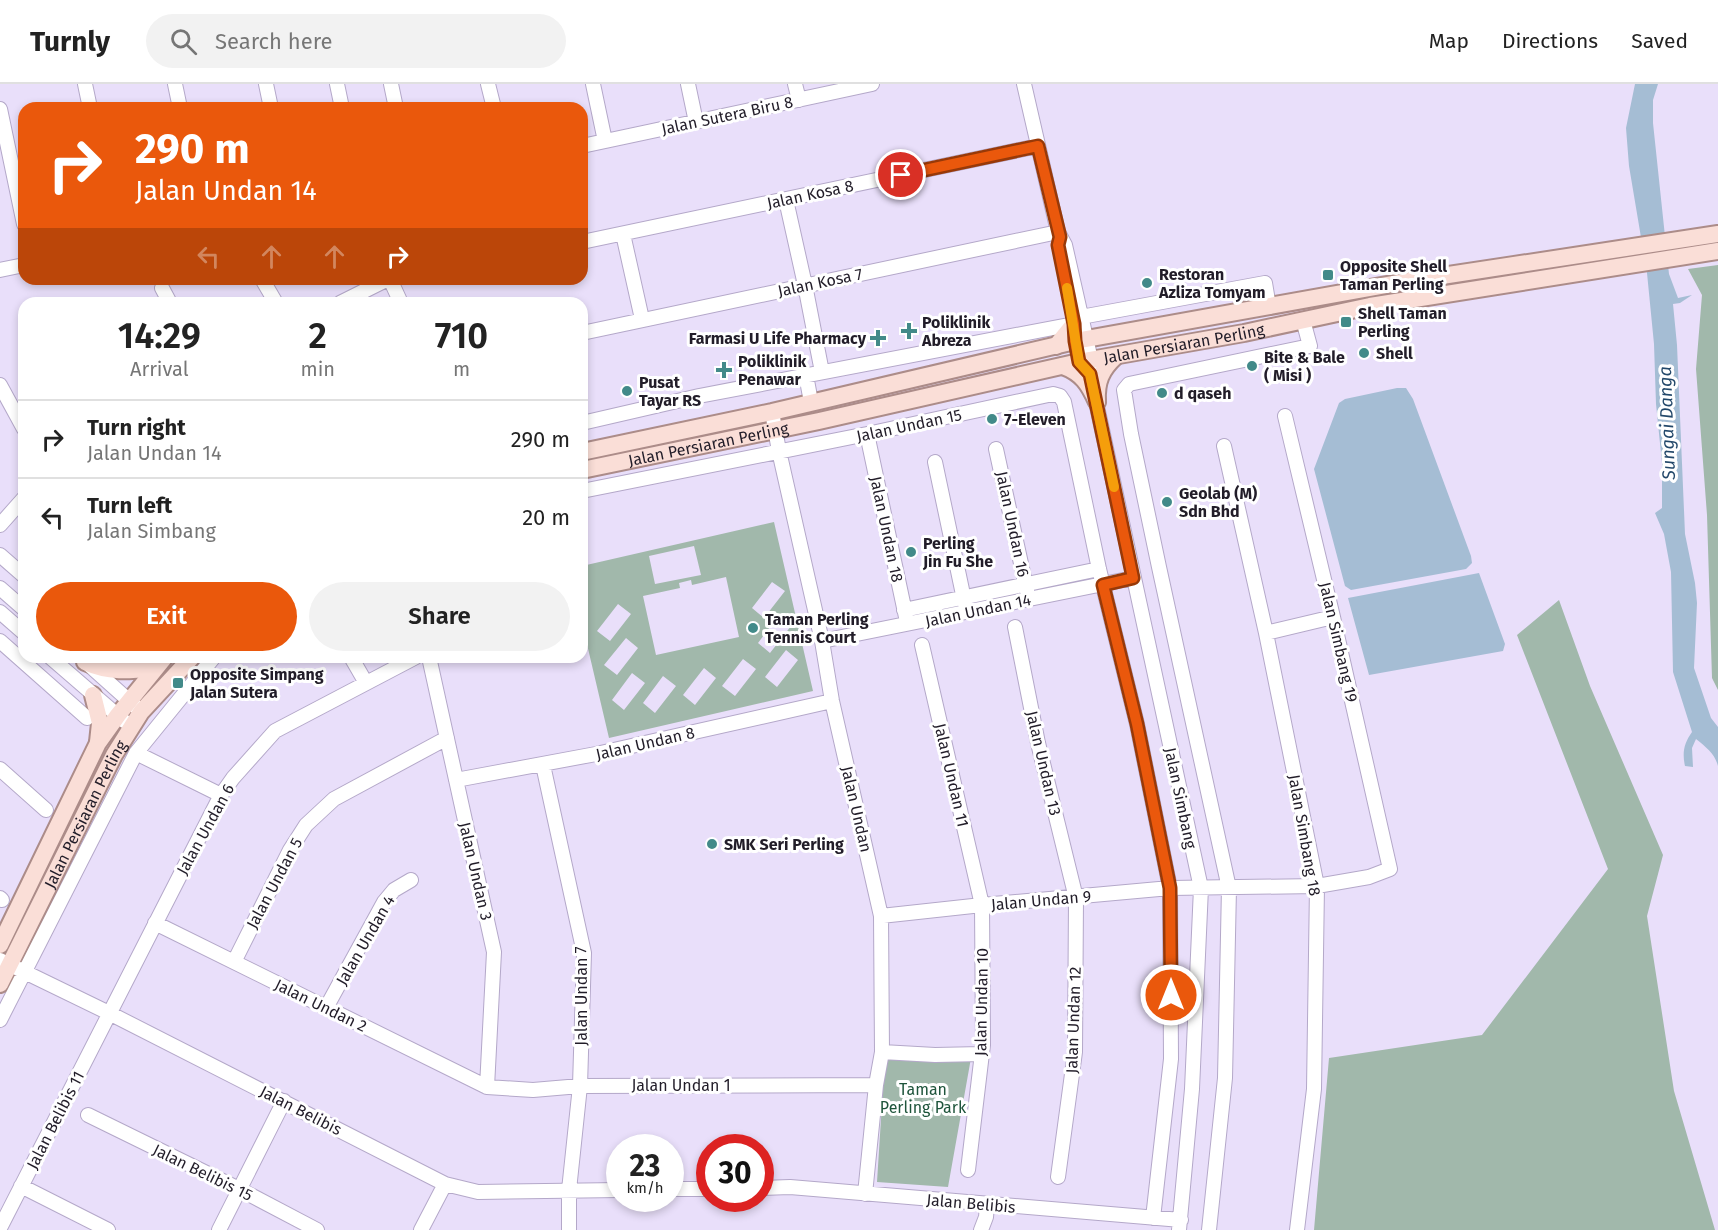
<!DOCTYPE html>
<style>
:root{--surface:#fff;--page:#f2f2f2;--text:#222;--muted:#767676;--line:#e0e0e0;--accent:#ea580c}
body{margin:0;font-family:"Fira Sans",sans-serif;background:var(--page);color:var(--text);height:100vh;display:flex;flex-direction:column;font-size:22px;white-space:nowrap}
*{box-sizing:border-box;margin:0}
p{font-size:20px;color:var(--muted)}
.icon{flex:none;width:33px;height:33px;fill:none;stroke:currentColor;stroke-width:2;stroke-linecap:round;stroke-linejoin:round}
.map{position:relative;flex:1;overflow:hidden}
.sheet{position:absolute;left:18px;top:213px;width:570px;height:366px;display:flex;flex-direction:column;background:var(--surface);border-radius:18px;box-shadow:0 3px 9px #0003}
.sheet>*{flex:none}
.hud{position:absolute;left:18px;top:18px;width:570px;height:183px;border-radius:18px;box-shadow:0 3px 9px #0003;background:#ea580c;color:#fff;overflow:hidden}
.speed{position:absolute;left:606px;top:1050px;display:flex;gap:12px;font-size:30px;font-weight:700;text-align:center}
.speed>*{display:grid;place-content:center;width:78px;height:78px;border-radius:50%;background:var(--surface);box-shadow:0 3px 9px #0003;line-height:1}
.speed small{font-size:15px;font-weight:400}
.speed .limit{border:9px solid #d22;background:#fff;color:#111}
.pin{position:absolute;display:grid;place-items:center;width:51px;height:51px;color:#fff;margin:-26px;border:3px solid #fff;border-radius:50%;box-shadow:0 2px 6px #0007}
.me{position:absolute;width:66px;margin:-33px;rotate:0deg;stroke-linejoin:round;filter:drop-shadow(0 0 4px #0008)}
.turn{display:flex;align-items:center;gap:21px;height:126px;padding:0 18px;font-size:27px}
.turn .icon{width:78px;height:78px;stroke-width:2.5}
.turn b{display:block;font-size:42px;line-height:51px}
.lanes{display:flex;align-items:center;height:57px;padding:0 18px;background:#0003;justify-content:center;gap:30px;direction:ltr}
.lanes .off{opacity:.35}
.eta{display:flex;justify-content:space-evenly;align-items:center;height:102px;text-align:center}
.eta b{font-size:36px;font-weight:600;line-height:42px}
.button{display:flex;gap:12px;margin-top:auto;padding:12px 18px}
.button a{flex:1;height:69px;border-radius:36px;background:var(--accent);color:#fff;font-size:24px;font-weight:600;line-height:69px;text-align:center}
.button a+a{background:var(--page);color:var(--text)}
ul{padding:0;list-style:none}
li{display:flex;align-items:center;gap:18px;height:78px;padding:0 18px;border-top:2px solid var(--line)}
li div{flex:1}
li b{display:block;font-size:22px}
li em{font-style:normal}
header{display:flex;align-items:center;gap:36px;box-sizing:border-box;height:84px;padding:0 30px;background:var(--surface);border-bottom:2px solid var(--line)}
header strong{font-size:28px}
nav{display:flex;gap:33px;margin-inline-start:auto;font-size:21px}
.search{width:420px;height:54px;background:var(--page);display:flex;align-items:center;gap:15px;box-sizing:border-box;padding:0 21px;border-radius:33px;color:var(--muted);font-size:22px}
.map>svg:first-child{display:block}
.green{fill:#a1b8ab;fill-rule:evenodd}
.water{fill:#a5bdd4}
.lines{fill:none;stroke-linecap:round;stroke-linejoin:round}
.minor-casing{stroke:#b4a8c9;stroke-width:16}
.major-casing{stroke:#ac8c89;stroke-width:20}
.minor{stroke:#fff;stroke-width:14}
.major{stroke:#faded7;stroke-width:16}
.route-casing{stroke:#983908;stroke-width:15}
.route{stroke:#ea580c;stroke-width:10}
.slow{stroke:#f59e0b;stroke-width:10}
.poi-dot{fill:#428a89;stroke:#fff;stroke-width:2}
.labels{text-anchor:middle;stroke-width:6;stroke-linejoin:round;paint-order:stroke}
.street-label{font-size:16px;fill:#221d29;stroke:#fff}
.poi-label{font-size:16px;font-weight:bold;fill:#221d29;stroke:#fff;text-anchor:start}
.park-label{font-size:16px;fill:#1e543b;stroke:#fff}
.water-label{font-size:18px;font-style:italic;fill:#23486a;stroke:#fff}
</style>
<header>
<strong>Turnly</strong>
<div class="search"><svg class="icon" aria-label="search" viewBox="0 0 24 24"><circle cx="10" cy="10" r="6"/><path d="M15 15l6 6"/></svg>Search here</div>
<nav><a>Map</a><a>Directions</a><a>Saved</a></nav>
</header>
<div class="map">
<svg width="1718" height="1146" viewBox="0 0 1718 1146">
<rect width="100%" height="100%" fill="#e9dffa"/>
<path class="green" d="M1718 181V606L1712 594 1707 431 1696 285 1702 211 1688 185Z
M774 438 813 607 609 654 582 539V482ZM694 462 701 491 655 500 649 472ZM726 493 739 553 656 571 643 512 680 504 679 499 691 496 692 501ZM772 498 785 507 764 534 752 524ZM618 520 631 530 610 557 597 547ZM778 532 791 542 770 569 758 559ZM626 554 638 564 617 591 604 581ZM786 566 798 576 777 603 765 593ZM743 575 756 585 735 612 722 602ZM704 584 716 594 695 621 683 611ZM632 589 645 599 624 626 612 616ZM663 592 676 602 655 629 643 619Z
M1559 516 1590 602 1663 771 1647 832 1674 1007 1715 1146H1314L1329 974 1482 951 1608 785 1517 551Z
M885 972 971 974 948 1103 877 1098Z"/>
<path class="water" d="M1635 0H1658L1653 16V39L1669 190 1678 214 1692 211 1680 219 1673 220 1677 261 1685 450 1695 499 1697 519 1694 584 1711 634 1718 643V682C1715 670 1706 663 1696 655L1692 664 1693 683 1685 682C1682 669 1684 659 1692 648L1673 588 1671 488 1664 450 1655 429 1662 424V379L1656 320 1654 260 1647 189 1629 82 1626 44Z
M1397 304H1406L1413 315 1471 472 1472 479 1466 485 1351 506 1345 502 1314 385 1339 319 1345 315Z
M1479 489 1505 560 1503 567 1369 591 1348 514Z"/>
<g class="lines">
<g class="minor-casing">
<path id="minor" d="M85 0 90 24
M175 0 180 24
M266 0 271 24
M337 0 342 24
M391 0 396 24
M488 0 494 24
M593 0 605 57
M688 0 696 38
M795 0 799 16
M1024 0 1058 148 1065 161 1091 276 1090 290 1201 804 1192 1005 1179 1146
M0 25 24 140
M582 62 872 0
M786 116 805 201 822 288
M623 150 642 235
M582 158 1038 62
M0 186 24 181
M262 195 276 219
M390 195 401 219
M162 204 170 219
M340 219 388 195
M1081 233 1265 199 1269 223
M582 249 1058 148
M806 291 811 318
M0 301 24 345
M772 328 779 367 822 557 832 617 881 832 882 968 876 1001 865 1110
M582 339 699 312 1074 240
M867 350 906 533
M1224 362 1266 549 1317 802 1314 1005 1297 1146
M996 365 1027 507
M935 378 965 520
M582 407 867 350 1053 310 1060 312 1064 318 1099 485 1137 640 1170 804 1171 975 1153 1134
M0 441 24 414
M0 471 24 492
M0 504 24 525
M904 526 1099 485
M0 528 24 549
M1015 543 1038 659 1076 814 1075 968 1058 1093
M1266 549 1333 533
M0 557 87 634
M822 557 1133 494
M922 561 982 821 983 961 968 1086
M50 573 124 637
M113 573 124 581 133 573
M351 573 366 599
M429 573 494 868 487 1003
M88 580 136 623
M136 669 221 711
M543 681 584 869 580 1002 569 1106V1146
M0 685 46 726
M456 696 596 670 832 617
M0 814 2 816
M881 832 982 821 1170 804 1317 802 1369 793 1390 785 1333 533 1285 332
M155 839 487 1003 533 1006 580 1002 876 1001
M0 876 109 929 445 1100 478 1108 620 1106
M234 878 290 766 306 741 334 715 447 654
M326 924 384 818 394 806 411 796
M0 936 136 669 214 573
M882 968 935 971 982 970
M88 1031 239 1105 317 1146
M21 1102 108 1146
M760 1104 790 1103 1181 1136
M670 1105H710
M0 1144 221 711 233 694 275 647 416 573
M219 1146 284 1017
M421 1146 445 1100
M981 1146 986 1133 987 1121
M1209 1146 1225 994 1229 804 1159 483 1131 350 1124 306 1129 300 1310 262 1303 236"/>
</g>
<g class="major-casing">
<g id="major">
<path d="M1056 262 1074 240"/>
<path d="M1063 282C1082 289 1089 300 1097 318"/>
<path d="M1097 317C1096 298 1101 286 1115 273"/>
<path d="M582 368 772 328 1075 257 1409 197 1718 150"/>
<path id="s1" d="M582 386 819 337 1079 278 1244 249 1370 222 1718 167"/>
<path d="M85 578C109 589 129 587 154 584"/>
<path d="M93 611 100 639 98 658"/>
<path d="M0 861 98 659 118 631 165 573"/>
<path id="s2" d="M0 900 114 671 141 628 192 573"/>
</g>
</g>
<use href="#minor" class="minor"/>
<use href="#major" class="major"/>
</g>
<g class="lines">
<g class="route-casing">
<path id="route" d="M901 91 1038 62 1060 153 1058 161 1074 240 1075 257 1079 278 1090 290 1133 494 1103 501 1137 640 1170 804 1171 911"/>
</g>
<use href="#route" class="route"/>
<path class="slow" d="M1067 204 1079 278 1090 290 1114 403"/>
</g>
<g class="poi-dot">
<rect x="1322" y="185" width="12" height="12" rx="3"/>
<circle cx="1147" cy="199" r="6"/>
<rect x="1340" y="232" width="12" height="12" rx="3"/>
<path d="M906 238h6v6h6v6h-6v6h-6v-6h-6v-6h6z"/>
<path d="M875 245h6v6h6v6h-6v6h-6v-6h-6v-6h6z"/>
<circle cx="1364" cy="269" r="6"/>
<circle cx="1252" cy="282" r="6"/>
<path d="M721 277h6v6h6v6h-6v6h-6v-6h-6v-6h6z"/>
<circle cx="627" cy="307" r="6"/>
<circle cx="1162" cy="309" r="6"/>
<circle cx="992" cy="335" r="6"/>
<circle cx="1167" cy="418" r="6"/>
<circle cx="911" cy="468" r="6"/>
<circle cx="753" cy="544" r="6"/>
<rect x="172" y="593" width="12" height="12" rx="3"/>
<circle cx="712" cy="760" r="6"/>
</g>
<g class="labels">
<g class="street-label">
<text transform="translate(727 31) rotate(-12)" y="6">Jalan Sutera Biru 8</text>
<text transform="translate(810 110) rotate(-12)" y="6">Jalan Kosa 8</text>
<text transform="translate(820 198) rotate(-12)" y="6">Jalan Kosa 7</text>
<text dy="6" stroke="none"><textPath href="#s1" startOffset="615">Jalan Persiaran Perling</textPath></text>
<text transform="translate(909 341) rotate(-12)" y="6">Jalan Undan 15</text>
<text dy="6" stroke="none"><textPath href="#s1" startOffset="129">Jalan Persiaran Perling</textPath></text>
<text transform="translate(1013 440) rotate(78)" y="6">Jalan Undan 16</text>
<text transform="translate(887 445) rotate(78)" y="6">Jalan Undan 18</text>
<text transform="translate(978 526) rotate(-12)" y="6">Jalan Undan 14</text>
<text transform="translate(1339 558) rotate(77)" y="6">Jalan Simbang 19</text>
<text transform="translate(645 659) rotate(-13)" y="6">Jalan Undan 8</text>
<text transform="translate(1044 679) rotate(77)" y="6">Jalan Undan 13</text>
<text transform="translate(952 691) rotate(77)" y="6">Jalan Undan 11</text>
<text transform="translate(1181 714) rotate(78)" y="6">Jalan Simbang</text>
<text transform="translate(857 725) rotate(77)" y="6">Jalan Undan</text>
<text dy="6" stroke="none"><textPath href="#s2" startOffset="190">Jalan Persiaran Perling</textPath></text>
<text transform="translate(205 745) rotate(-61)" y="6">Jalan Undan 6</text>
<text transform="translate(1305 751) rotate(80)" y="6">Jalan Simbang 18</text>
<text transform="translate(476 787) rotate(77)" y="6">Jalan Undan 3</text>
<text transform="translate(274 799) rotate(-62)" y="6">Jalan Undan 5</text>
<text transform="translate(1041 816) rotate(-5)" y="6">Jalan Undan 9</text>
<text transform="translate(365 856) rotate(-60)" y="6">Jalan Undan 4</text>
<text transform="translate(581 912) rotate(-90)" y="6">Jalan Undan 7</text>
<text transform="translate(981 918) rotate(-89)" y="6">Jalan Undan 10</text>
<text transform="translate(321 921) rotate(26)" y="6">Jalan Undan 2</text>
<text transform="translate(1073 936) rotate(-88)" y="6">Jalan Undan 12</text>
<text x="681" y="1007">Jalan Undan 1</text>
<text transform="translate(301 1026) rotate(27)" y="6">Jalan Belibis</text>
<text transform="translate(55 1036) rotate(-63)" y="6">Jalan Belibis 11</text>
<text transform="translate(203 1088) rotate(26)" y="6">Jalan Belibis 15</text>
<text transform="translate(971 1119) rotate(5)" y="6">Jalan Belibis</text>
</g>
<g class="poi-label">
<text x="1340" y="188">Opposite Shell<tspan x="1340" dy="18">Taman Perling</tspan></text>
<text x="1159" y="196">Restoran<tspan x="1159" dy="18">Azliza Tomyam</tspan></text>
<text x="1358" y="235">Shell Taman<tspan x="1358" dy="18">Perling</tspan></text>
<text x="922" y="244">Poliklinik<tspan x="922" dy="18">Abreza</tspan></text>
<text x="866" y="260" text-anchor="end">Farmasi U Life Pharmacy</text>
<text x="1376" y="275">Shell</text>
<text x="1264" y="279">Bite &amp; Bale<tspan x="1264" dy="18">( Misi )</tspan></text>
<text x="738" y="283">Poliklinik<tspan x="738" dy="18">Penawar</tspan></text>
<text x="639" y="304">Pusat<tspan x="639" dy="18">Tayar RS</tspan></text>
<text x="1174" y="315">d qaseh</text>
<text x="1004" y="341">7-Eleven</text>
<text x="1179" y="415">Geolab (M)<tspan x="1179" dy="18">Sdn Bhd</tspan></text>
<text x="923" y="465">Perling<tspan x="923" dy="18">Jin Fu She</tspan></text>
<text x="765" y="541">Taman Perling<tspan x="765" dy="18">Tennis Court</tspan></text>
<text x="190" y="596">Opposite Simpang<tspan x="190" dy="18">Jalan Sutera</tspan></text>
<text x="724" y="766">SMK Seri Perling</text>
</g>
<g class="park-label">
<text x="923" y="1011">Taman<tspan x="923" dy="18">Perling Park</tspan></text>
</g>
<g class="water-label">
<text transform="translate(1667 339) rotate(-92)" y="6">Sungai Danga</text>
</g>
</g>
</svg>
<div class="speed"><div>23<small>km/h</small></div><div class="limit">30</div></div>
<div class="pin" style="left:901px;top:91px;background:#d93025"><svg class="icon" aria-label="arrive" viewBox="0 0 24 24"><path d="M6 21V4h12l-3 4 3 4H6"/></svg></div>
<svg class="me" style="left:1171px;top:911px" viewBox="-20 -20 40 40"><circle r="17" fill="#ea580c" stroke="#fff" stroke-width="3"/><path d="M0-11L8 9 0 5-8 9z" fill="#fff"/></svg>
<div class="hud">
<div class="turn"><svg class="icon" aria-label="right" viewBox="0 0 24 24"><path d="M7 20v-9h11M14 6l5 5-5 5"/></svg><div><b>290 m</b>Jalan Undan 14</div></div>
<div class="lanes"><svg class="icon off" aria-label="left" viewBox="0 0 24 24"><path d="M17 20v-9H6M10 6l-5 5 5 5"/></svg><svg class="icon off" aria-label="ahead" viewBox="0 0 24 24"><path d="M12 20V5M6 11l6-6 6 6"/></svg><svg class="icon off" aria-label="ahead" viewBox="0 0 24 24"><path d="M12 20V5M6 11l6-6 6 6"/></svg><svg class="icon" aria-label="right" viewBox="0 0 24 24"><path d="M7 20v-9h11M14 6l5 5-5 5"/></svg></div>
</div>
<section class="sheet">
<div class="eta">
<div><b>14:29</b><p>Arrival</p></div>
<div><b>2</b><p>min</p></div>
<div><b>710</b><p>m</p></div>
</div>
<ul>
<li><svg class="icon" aria-label="right" viewBox="0 0 24 24"><path d="M7 20v-9h11M14 6l5 5-5 5"/></svg><div><b>Turn right</b><p>Jalan Undan 14</p></div><em>290 m</em></li>
<li><svg class="icon" aria-label="left" viewBox="0 0 24 24"><path d="M17 20v-9H6M10 6l-5 5 5 5"/></svg><div><b>Turn left</b><p>Jalan Simbang</p></div><em>20 m</em></li>
</ul>
<div class="button"><a>Exit</a><a>Share</a></div>
</section>
</div>
